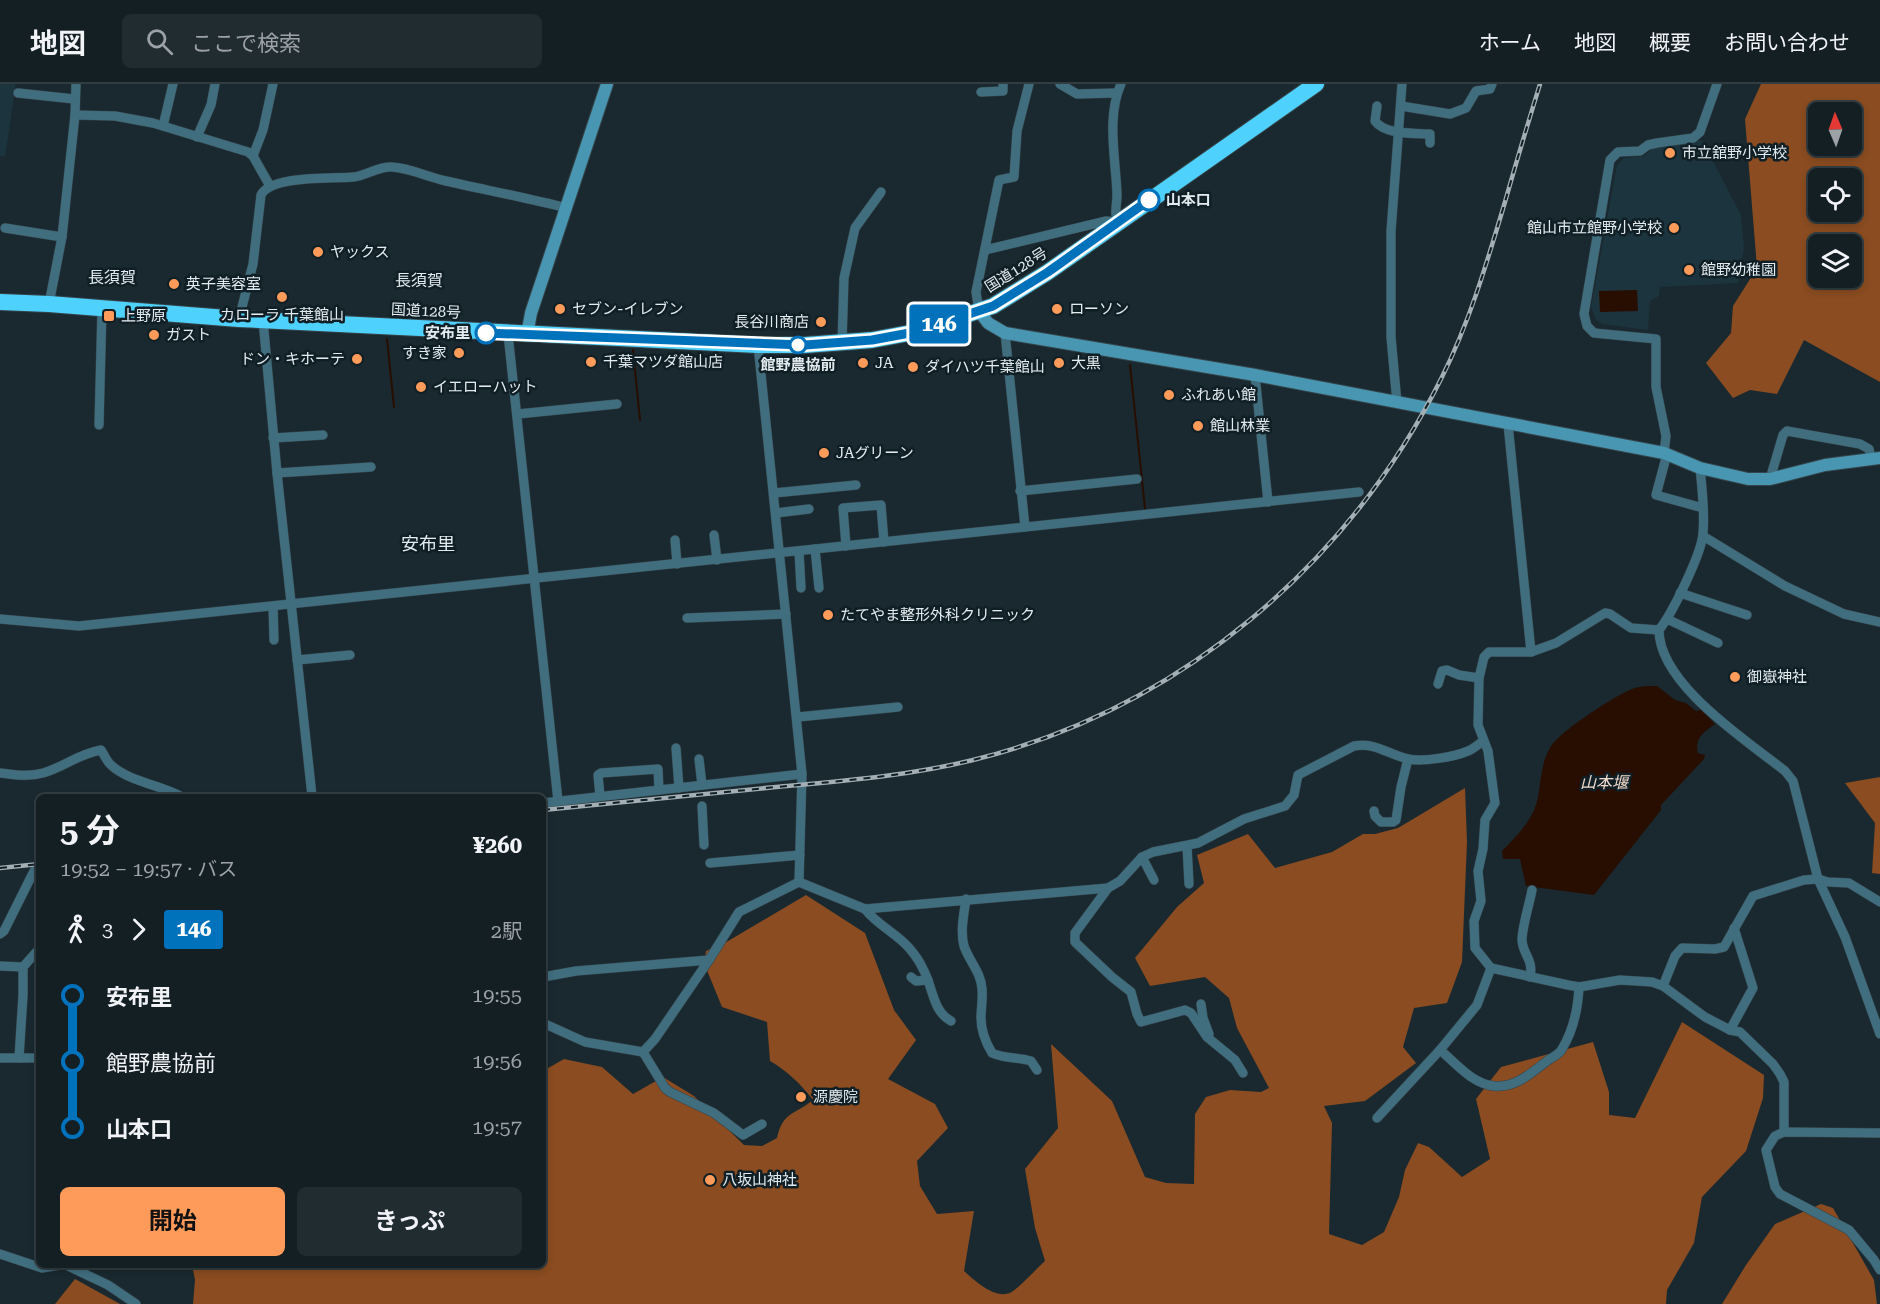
<!DOCTYPE html>
<html lang="ja">
<head>
<meta charset="utf-8">
<style>
	body { margin:0; font-family:"Roboto Serif","Noto Sans JP",serif; background:#202c30; color:#f1f3f6; height:100vh; display:flex; flex-direction:column; font-size:22px; white-space:nowrap }
	* { box-sizing:border-box; margin:0 }
	p { font-size:20px; color:#9da2a6 }
	.icon { flex:none; width:33px; height:33px; fill:none; stroke:currentColor; stroke-width:2; stroke-linecap:round; stroke-linejoin:round }
	.map { position:relative; flex:1; overflow:hidden }
	.details { position:absolute; left:36px; top:710px; width:510px; height:474px; display:flex; flex-direction:column; background:#131f23; border-radius:9px; box-shadow:0 3px 9px #0003,0 0 0 2px #323d41 }
	.details>* { flex:none }
	.badge { padding:0 12px; border-radius:4px; font-size:21px; line-height:39px }
	.needle { width:39px; rotate:358deg }
	.tools { position:absolute; left:1808px; top:18px; display:grid; gap:12px }
	.tools a { display:grid; place-items:center; width:54px; height:54px; border-radius:9px; background:#131f23; box-shadow:0 3px 9px #0003,0 0 0 2px #323d41; font-size:30px }
	.map>.badge { position:absolute; translate:-50% -50%; box-shadow:0 0 0 3px #fff }
	.legs { display:flex; align-items:center; gap:9px; height:66px; padding:0 24px; font-size:20px }
	.legs p { margin-inline-start:auto }
	.head { display:flex; align-items:center; justify-content:space-between; height:102px; padding:0 24px }
	h1 { font-size:33px; font-weight:700; line-height:45px }
	.action { display:flex; gap:12px; margin-top:auto; padding:12px 24px }
	.action a { flex:1; height:69px; border-radius:9px; background:#ff9b5a; color:#111; font-size:24px; font-weight:700; line-height:69px; text-align:center }
	.action a+a { background:#202c30; color:#f1f3f6 }
	ul { padding:0 24px; list-style:none }
	li { display:flex; align-items:center; gap:21px; height:66px; font-size:22px }
	li i { display:grid; place-items:center; width:9px; height:100%; margin:0 8px; background:currentColor }
	li i::after { content:''; width:15px; height:15px; margin:-8px; border:4px solid; border-radius:50%; background:#131f23 }
	li p { margin-inline-start:auto }
	li:first-child i { background:linear-gradient(#0000 50%,currentColor 0) }
	li:last-child i { background:linear-gradient(currentColor 50%,#0000 0) }
	header { display:flex; align-items:center; gap:36px; box-sizing:border-box; height:84px; padding:0 30px; background:#131f23; border-bottom:2px solid #323d41 }
	header strong { font-size:28px }
	nav { display:flex; gap:33px; margin-inline-start:auto; font-size:21px }
	.search { width:420px; height:54px; background:#202c30; display:flex; align-items:center; gap:15px; box-sizing:border-box; padding:0 21px; border-radius:9px; color:#9da2a6; font-size:22px }
	.map>svg:first-child { display:block }
	.built { fill:#1c343d }
	.forest { fill:#8a4c20; fill-rule:evenodd }
	.water { fill:#280e00 }
	.lines { fill:none; stroke-linecap:round; stroke-linejoin:round }
	.stream { stroke:#280e00; stroke-width:2 }
	.street-casing { stroke:#35444a; stroke-width:10 }
	.secondary-casing { stroke:#35444a; stroke-width:14 }
	.highway-casing { stroke:#35444a; stroke-width:18 }
	.street { stroke:#406e7f; stroke-width:9 }
	.secondary { stroke:#4896b2; stroke-width:12 }
	.highway { stroke:#4fd1fd; stroke-width:16 }
	.rail-casing { stroke:#a3afb4; stroke-width:4.5 }
	.rail { stroke:#101f25; stroke-width:2; stroke-dasharray:7; stroke-linecap:butt }
	.line-1-casing { stroke:#fff; stroke-width:14 }
	.line-1 { stroke:#0072bc; stroke-width:9 }
	.poi-dot { fill:#ff9b5a; stroke:#101f25; stroke-width:2 }
	.stop-1-dot { fill:#fff; stroke:#0072bc; stroke-width:3 }
	.labels { text-anchor:middle; stroke-width:5; stroke-linejoin:round; paint-order:stroke }
	.poi-label { font-size:15px; fill:#e2ebf0; stroke:#101f25; text-anchor:start }
	.stop-label { font-size:15px; font-weight:bold; fill:#e2ebf0; stroke:#101f25; text-anchor:start }
	.street-label { font-size:15px; fill:#e2ebf0; stroke:#101f25 }
	.neighbourhood-label { font-size:16px; fill:#e2ebf0; stroke:#101f25 }
	.water-label { font-size:16px; font-style:italic; fill:#f0d9cb; stroke:#101f25 }
	.quarter-label { font-size:18px; fill:#e2ebf0; stroke:#101f25 }
</style>
</head>
<body>
<header>
<strong>地図</strong>
<div class="search"><svg class="icon" aria-label="search" viewBox="0 0 24 24"><circle cx="10" cy="10" r="6"/><path d="M15 15l6 6"/></svg>ここで検索</div>
<nav><a>ホーム</a><a>地図</a><a>概要</a><a>お問い合わせ</a></nav>
</header>
<div class="map">
<svg width="1880" height="1220" viewBox="0 0 1880 1220">
	<rect width="100%" height="100%" fill="#19292f"/>
	<g class="built">
		<polygon points="0,0 15,0 15,6 5,73 0,72"/>
		<polygon points="1702,56 1741,131 1744,164 1738,199 1660,203 1659,212 1650,217 1648,246 1603,240 1596,236 1591,223 1617,81 1624,74 1644,72 1655,62"/>
	</g>
	<g class="forest">
		<path d="M1761 0H1880V298L1804 256 1777 310 1750 306 1733 314 1706 279 1731 249 1733 222 1757 184 1745 35ZM1851 28V62H1818V28ZM1851 94V128H1818V94ZM1818 160H1851V194H1818Z"/>
		<polygon points="1880,693 1880,790 1872,789 1875,739 1845,699"/>
		<path d="M1465 704 1467 758 1462 878 1447 919 1414 924 1403 963 1416 979 1365 1017 1324 1022 1332 1039 1329 1150 1362 1161 1384 1148 1399 1113 1405 1086 1418 1059 1429 1063 1462 1093 1490 1075 1476 1015 1501 983 1593 958 1609 1008V1031L1635 1034 1682 938 1764 991 1763 1014 1746 1067 1702 1113 1694 1159 1667 1206 1666 1220H193L195 1196 192 1181 543 1180V987L564 975 602 983 633 1010 663 993 694 1012 744 1061 762 1062 777 1054C783 1027 795 1031 813 1016 800 999 787 987 770 977L767 938 722 923 704 879 706 867 723 860 806 811 865 849 894 926 916 956 888 995 935 1020 948 1044 917 1077 920 1102 937 1130 974 1127 964 1187C974 1196 994 1215 1010 1209 1017 1206 1038 1183 1045 1177L1035 1144 1025 1085 1058 1044 1051 960 1112 1017 1145 1093 1166 1099 1194 1100 1195 1030 1206 1013 1230 1006 1261 1008 1269 1004 1237 944 1229 914 1205 893 1150 902 1135 874 1177 823 1204 799 1197 771 1248 750 1275 784 1332 768 1363 750H1375L1398 744Z"/>
		<polygon points="1821,1120 1833,1124 1874,1196 1877,1220 1722,1220 1746,1181 1775,1140"/>
		<polygon points="75,1195 120,1220 55,1220"/>
	</g>
	<g class="water">
		<polygon points="1637,206 1638,227 1600,228 1599,207"/>
		<path d="M1646 602H1657L1675 616 1686 619 1696 627 1701 626 1715 640C1704 648 1694 654 1698 669L1705 671 1704 675 1661 721V726L1594 811 1526 802 1520 775H1503L1502 767C1517 752 1534 735 1538 713 1541 697 1541 679 1550 664 1557 649 1616 611 1632 605 1636 603 1641 603 1646 602Z"/>
	</g>
	<g class="lines">
		<g class="stream">
			<polyline points="387,255 394,323"/>
			<polyline points="633,266 640,336"/>
			<polyline points="1130,281 1145,425"/>
		</g>
		<g class="street-casing">
			<g id="street">
				<polyline points="1060,0 1077,10 1116,9"/>
				<polyline points="981,8 1003,7 1003,0"/>
				<polyline points="18,9 74,15"/>
				<path d="M1377 22 1375 37C1385 51 1414 49 1430 50V59"/>
				<polyline points="1401,22 1450,30 1466,24 1476,7 1490,5 1492,0"/>
				<polyline points="75,31 115,32 153,39 248,68 253,72"/>
				<polyline points="163,42 173,0"/>
				<polyline points="197,53 211,21 215,0"/>
				<polyline points="270,102 253,72 263,46 273,0"/>
				<polyline points="5,144 62,153"/>
				<path d="M985 166 1106 137 1117 138C1114 129 1117 120 1117 111 1116 76 1106 33 1121 0"/>
				<polyline points="49,220 62,153 75,31 76,0"/>
				<polyline points="979,227 976,208 999,96 1014,93 1017,47 1029,0"/>
				<path d="M239 235 253 180 261 111C271 91 333 95 353 93 366 92 378 82 392 83 410 84 428 93 446 97 486 106 527 114 567 124"/>
				<polyline points="263,236 277,389 312,712"/>
				<polyline points="1005,249 1025,443"/>
				<polyline points="508,250 558,717"/>
				<polyline points="842,259 844,194 855,144 881,108"/>
				<polyline points="758,261 802,690 799,798"/>
				<polyline points="1255,291 1268,418"/>
				<polyline points="1397,319 1391,253 1391,147 1402,0"/>
				<polyline points="518,330 617,320"/>
				<polyline points="1508,340 1531,568"/>
				<polyline points="99,341 102,224"/>
				<polyline points="273,354 323,351"/>
				<polyline points="1664,369 1666,352 1656,303 1656,255 1594,249 1587,242 1584,230 1610,76 1618,68 1640,67 1648,61 1657,59 1693,54 1700,48 1717,0"/>
				<polyline points="1667,370 1656,411 1703,424"/>
				<path d="M1700 384C1702 405 1705 428 1703 449 1702 469 1672 530 1659 546 1659 600 1746 656 1785 687L1793 697 1818 795 1845 853 1880 950"/>
				<polyline points="277,389 371,383"/>
				<polyline points="1770,395 1783,351 1787,347 1860,360 1869,365 1871,374"/>
				<polyline points="1020,407 1137,395"/>
				<polyline points="774,409 856,401"/>
				<polyline points="776,429 809,425"/>
				<polyline points="714,451 717,476"/>
				<polyline points="1703,452 1785,502 1844,530 1880,538"/>
				<polyline points="675,456 677,480"/>
				<polyline points="846,462 843,424 881,421 884,458"/>
				<polyline points="815,465 819,504"/>
				<polyline points="799,467 801,504"/>
				<polyline points="1680,509 1747,531"/>
				<polyline points="273,522 274,556"/>
				<polyline points="687,534 786,530"/>
				<polyline points="0,535 79,542 1359,408"/>
				<polyline points="1667,535 1718,559"/>
				<polyline points="1659,546 1631,544 1610,530 1605,529 1556,559 1531,568 1489,568 1484,573 1479,594 1478,641 1488,667 1495,719 1485,736 1483,765 1478,787 1481,817 1474,837 1475,864 1491,884 1568,901 1579,903 1620,896 1652,898 1663,902 1705,933 1730,946 1740,948 1773,980 1780,990 1784,998 1784,1048"/>
				<polyline points="297,576 350,571"/>
				<polyline points="1438,600 1442,587 1447,586 1459,591 1479,594"/>
				<polyline points="798,633 898,623"/>
				<polyline points="676,664 679,704"/>
				<polyline points="699,675 702,701"/>
				<path d="M0 689C14 691 29 693 43 689 64 683 78 670 101 666 104 670 107 678 111 681 128 697 160 701 180 712"/>
				<polyline points="600,712 598,691 601,689 658,685 659,706"/>
				<polyline points="543,719 802,690"/>
				<polyline points="702,722 704,761"/>
				<polyline points="1374,727 1375,732 1381,738 1393,738 1396,736 1401,703 1408,675"/>
				<polyline points="1187,762 1189,800"/>
				<polyline points="1142,773 1154,796"/>
				<polyline points="710,779 800,771"/>
				<polyline points="1108,804 1075,849 1075,858 1112,893 1131,908 1137,930 1141,938 1185,926 1191,929 1207,953 1235,976 1243,989"/>
				<path d="M966 815C964 830 960 847 964 862 969 877 981 888 982 905 983 915 981 924 981 934 981 946 986 959 992 969 1005 975 1018 973 1031 977L1037 986"/>
				<path d="M865 825C878 842 897 849 910 865 915 871 920 878 923 885 933 902 932 927 951 937"/>
				<polyline points="0,850 4,847 34,787"/>
				<polyline points="0,882 23,883"/>
				<polyline points="543,893 576,887 709,876"/>
				<polyline points="911,893 916,897 928,896"/>
				<path d="M1530 893C1534 874 1522 871 1522 855 1523 839 1529 822 1532 806"/>
				<polyline points="1663,902 1675,872 1682,864 1715,865 1724,863 1753,812 1804,796 1818,795 1828,798 1849,799 1880,818"/>
				<polyline points="1201,920 1203,934 1209,950"/>
				<path d="M543 939 585 958 643 968 655 955 709 876 739 828 799 798 865 825 1108 804 1120 797 1142 773 1153 768 1198 759 1244 735 1285 722 1294 711 1298 691 1354 662C1376 658 1389 671 1408 675 1423 678 1454 673 1468 667 1473 665 1479 660 1483 657"/>
				<polyline points="1730,946 1753,904 1734,844"/>
				<path d="M1440 966C1456 979 1472 1000 1494 1002 1516 1004 1531 989 1547 977 1552 973 1559 971 1562 965 1573 947 1578 924 1579 903"/>
				<polyline points="643,968 665,1004 670,1008 714,1029 743,1051 762,1040"/>
				<polyline points="0,974 39,974"/>
				<polyline points="19,974 23,911 23,883 39,865"/>
				<polyline points="1377,1034 1440,966 1477,921 1491,884"/>
				<polyline points="1880,1049 1784,1048 1775,1052 1766,1066 1775,1103 1780,1110 1849,1146 1874,1176 1880,1186"/>
				<polyline points="0,1170 42,1184 66,1180"/>
				<polyline points="66,1181 108,1201 136,1220"/>
			</g>
		</g>
		<g class="secondary-casing">
			<g id="secondary">
				<polyline points="979,227 988,239 1005,249 1255,291 1664,369 1700,384 1748,395 1770,395 1825,381 1880,374"/>
				<polyline points="527,251 531,229 547,181 607,0"/>
			</g>
		</g>
		<g class="highway-casing">
			<polyline id="highway" points="0,218 49,220 239,235 758,261 805,261 872,256 915,248 993,222 1048,188 1316,0"/>
		</g>
		<use href="#street" class="street"/>
		<use href="#secondary" class="secondary"/>
		<use href="#highway" class="highway"/>
		<g class="rail-casing">
			<g id="rail">
				<path d="M543 726C621 718 698 711 776 703 842 697 908 692 973 676 1179 625 1348 482 1442 293 1470 237 1487 178 1505 118 1516 79 1528 39 1540 0"/>
				<polyline points="0,784 39,780"/>
			</g>
		</g>
		<use href="#rail" class="rail"/>
	</g>
	<g class="lines">
		<g class="line-1-casing">
			<polyline id="line-1" points="486,249 805,261 872,256 915,248 993,222 1048,188 1149,116"/>
		</g>
		<use href="#line-1" class="line-1"/>
	</g>
	<g class="poi-dot">
		<circle cx="1670" cy="69" r="6"/>
		<circle cx="1674" cy="144" r="6"/>
		<circle cx="318" cy="168" r="6"/>
		<circle cx="1689" cy="186" r="6"/>
		<circle cx="174" cy="200" r="6"/>
		<circle cx="282" cy="213" r="6"/>
		<circle cx="560" cy="225" r="6"/>
		<circle cx="1057" cy="225" r="6"/>
		<rect x="103" y="226" width="12" height="12" rx="3"/>
		<circle cx="821" cy="238" r="6"/>
		<circle cx="154" cy="251" r="6"/>
		<circle cx="459" cy="269" r="6"/>
		<circle cx="357" cy="275" r="6"/>
		<circle cx="591" cy="278" r="6"/>
		<circle cx="863" cy="279" r="6"/>
		<circle cx="1059" cy="279" r="6"/>
		<circle cx="913" cy="283" r="6"/>
		<circle cx="421" cy="303" r="6"/>
		<circle cx="1169" cy="311" r="6"/>
		<circle cx="1198" cy="342" r="6"/>
		<circle cx="824" cy="369" r="6"/>
		<circle cx="828" cy="531" r="6"/>
		<circle cx="1735" cy="593" r="6"/>
		<circle cx="801" cy="1013" r="6"/>
		<circle cx="710" cy="1096" r="6"/>
	</g>
	<g class="stop-1-dot">
		<circle cx="1149" cy="116" r="10"/>
		<circle cx="486" cy="249" r="10"/>
		<circle cx="798" cy="261" r="8"/>
	</g>
	<g class="labels">
		<g class="poi-label">
			<text x="1682" y="74">市立舘野小学校</text>
			<text x="1662" y="149" text-anchor="end">館山市立館野小学校</text>
			<text x="330" y="173">ヤックス</text>
			<text x="1701" y="191">館野幼稚園</text>
			<text x="186" y="205">英子美容室</text>
			<text x="572" y="230">セブン-イレブン</text>
			<text x="1069" y="230">ローソン</text>
			<text x="282" y="236" text-anchor="middle">カローラ 千葉館山</text>
			<text x="121" y="237">上野原</text>
			<text x="809" y="243" text-anchor="end">長谷川商店</text>
			<text x="166" y="256">ガスト</text>
			<text x="447" y="274" text-anchor="end">すき家</text>
			<text x="345" y="280" text-anchor="end">ドン・キホーテ</text>
			<text x="603" y="283">千葉マツダ館山店</text>
			<text x="875" y="284">JA</text>
			<text x="1071" y="284">大黒</text>
			<text x="925" y="288">ダイハツ千葉館山</text>
			<text x="433" y="308">イエローハット</text>
			<text x="1181" y="316">ふれあい館</text>
			<text x="1210" y="347">館山林業</text>
			<text x="836" y="374">JAグリーン</text>
			<text x="840" y="536">たてやま整形外科クリニック</text>
			<text x="1747" y="598">御嶽神社</text>
			<text x="813" y="1018">源慶院</text>
			<text x="722" y="1101">八坂山神社</text>
		</g>
		<g class="stop-label">
			<text x="1166" y="121">山本口</text>
			<text x="470" y="254" text-anchor="end">安布里</text>
			<text x="798" y="286" text-anchor="middle">館野農協前</text>
		</g>
		<g class="street-label">
			<text transform="translate(1016 186) rotate(-32)" y="5">国道128号</text>
			<text transform="translate(426 227) rotate(3)" y="5">国道128号</text>
		</g>
		<g class="neighbourhood-label">
			<text x="112" y="199">長須賀</text>
			<text x="419" y="202">長須賀</text>
		</g>
		<g class="water-label">
			<text x="1604" y="704">山本堰</text>
		</g>
		<g class="quarter-label">
			<text x="428" y="466">安布里</text>
		</g>
	</g>
</svg>
<div class="tools">
<a><svg class="needle" viewBox="-14 -14 28 28"><path d="M0-13l5 13h-10z" fill="#e53935"/><path d="M0 13l5-13h-10z" fill="#9da2a6"/></svg></a>
<a><svg class="icon" aria-label="locate" viewBox="0 0 24 24"><circle cx="12" cy="12" r="6"/><path d="M12 2v4M12 18v4M2 12h4M18 12h4"/></svg></a>
<a><svg class="icon" aria-label="layers" viewBox="0 0 24 24"><path d="M12 4l9 5-9 5-9-5zM3 14l9 5 9-5"/></svg></a>
</div>
<b class="badge" style="left:939px;top:240px;background:#0072bc;color:#fff">146</b>
<section class="details">
<div class="head"><div><h1>5 分</h1><p>19:52 – 19:57 · バス</p></div><b>¥260</b></div>
<div class="legs"><svg class="icon" aria-label="walk" viewBox="0 0 24 24"><circle cx="13" cy="4" r="2"/><path d="M13 8l-2 6 4 7M11 14l-3 7M7 12l3-4h3l4 4"/></svg>3<svg class="icon" aria-label="forward" viewBox="0 0 24 24"><path d="M9 5l7 7-7 7"/></svg><b class="badge" style="background:#0072bc;color:#fff">146</b><p>2駅</p></div>
<ul>
<li><i style="color:#0072bc"></i><b>安布里</b><p>19:55</p></li>
<li><i style="color:#0072bc"></i><span>館野農協前</span><p>19:56</p></li>
<li><i style="color:#0072bc"></i><b>山本口</b><p>19:57</p></li>
</ul>
<div class="action"><a>開始</a><a>きっぷ</a></div>
</section>
</div>
</body>
</html>
